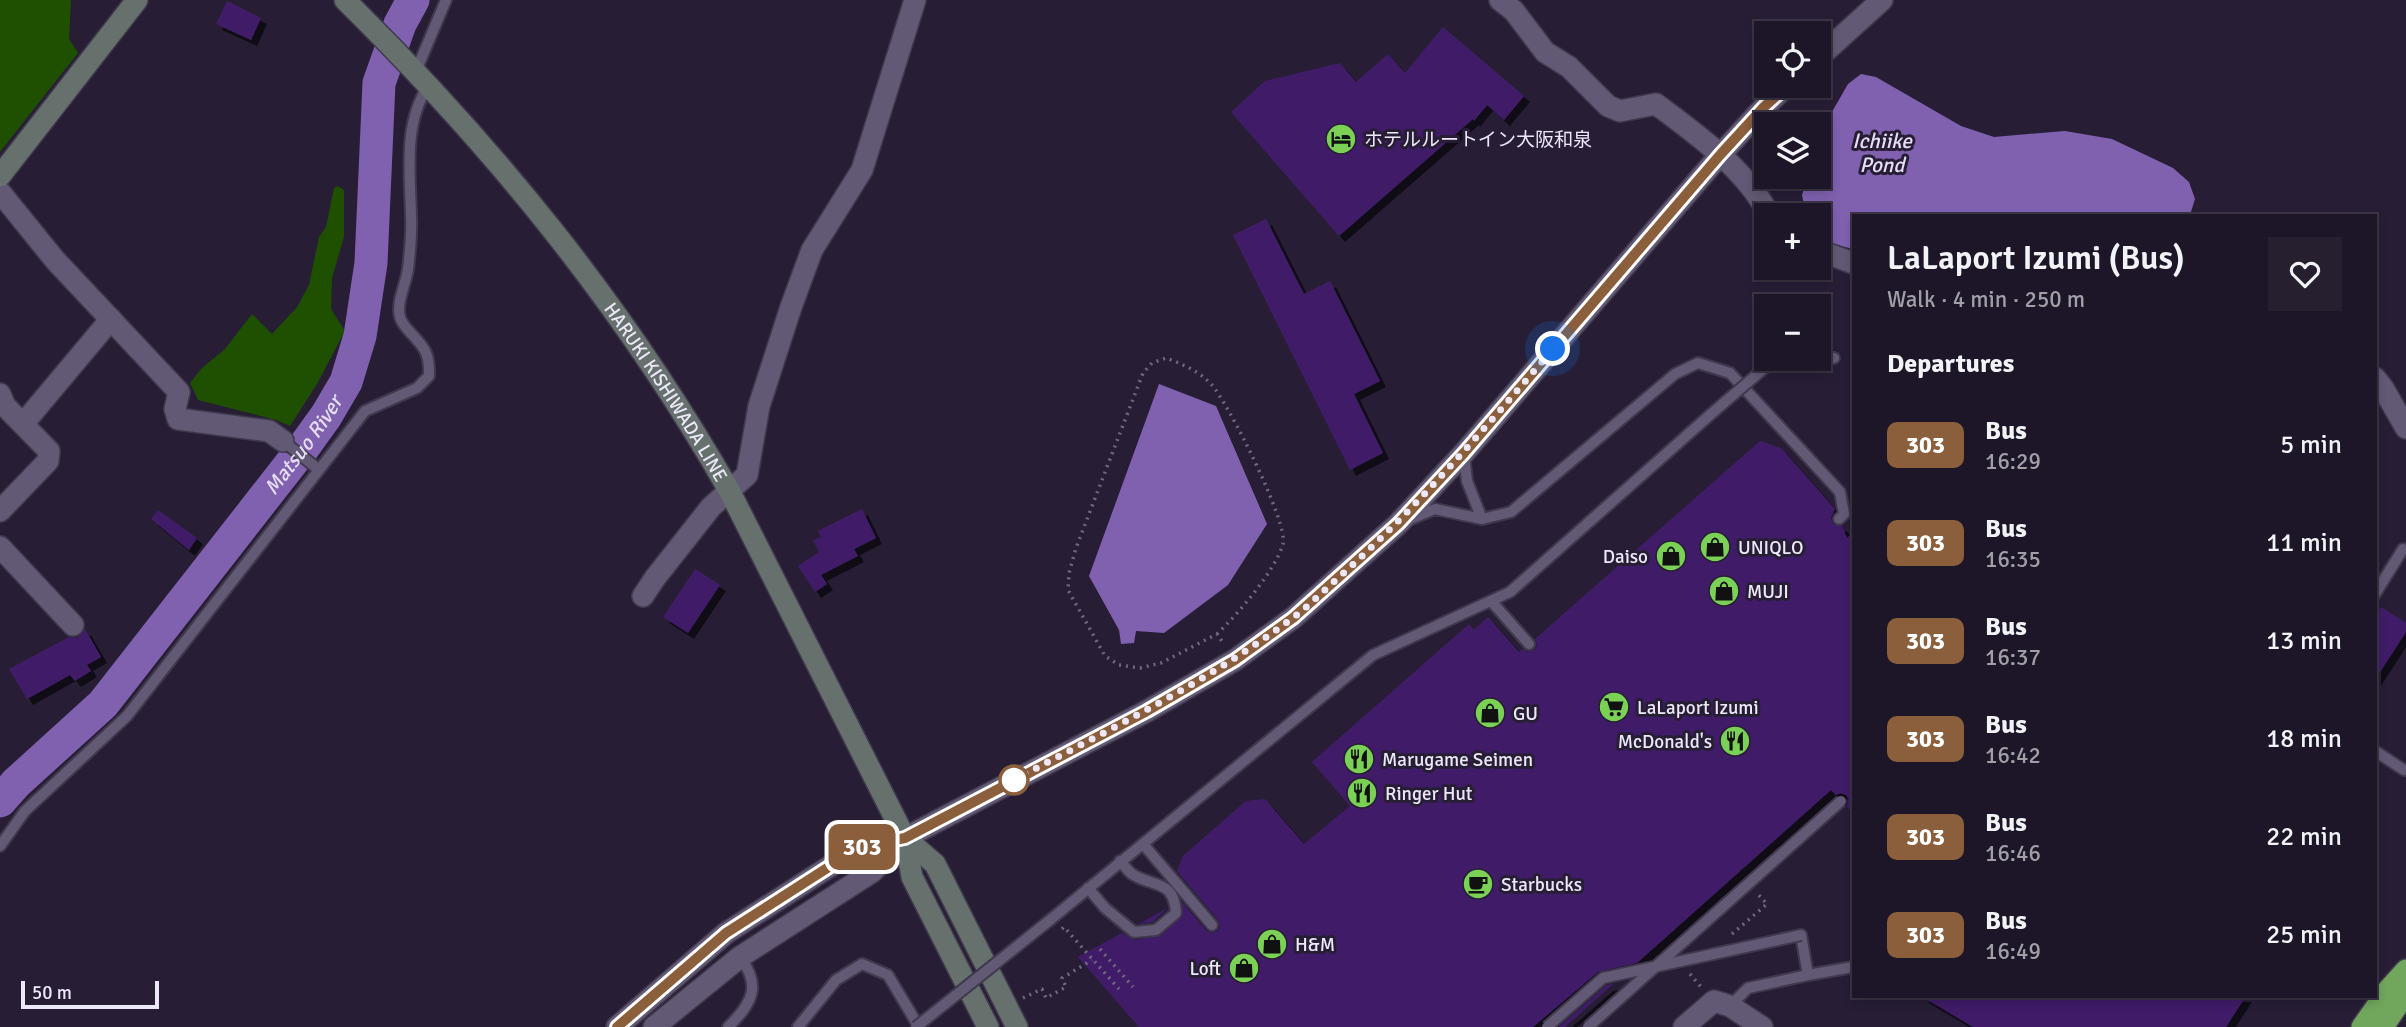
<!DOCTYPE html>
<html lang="en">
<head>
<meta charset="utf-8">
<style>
	body { margin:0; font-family:Signika,"Noto Sans JP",sans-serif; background:#251f30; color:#f1f3f6; height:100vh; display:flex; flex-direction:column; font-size:26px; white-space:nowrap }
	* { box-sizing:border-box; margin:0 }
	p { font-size:23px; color:#a09fa8 }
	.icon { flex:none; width:38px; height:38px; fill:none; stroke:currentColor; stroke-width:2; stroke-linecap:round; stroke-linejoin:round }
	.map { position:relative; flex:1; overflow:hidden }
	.drawer { position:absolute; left:1852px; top:214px; width:525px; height:784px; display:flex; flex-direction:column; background:#1d1628; border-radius:0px; box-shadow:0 4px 10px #0003,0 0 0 2px #3b3545 }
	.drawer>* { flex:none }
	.badge { padding:0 14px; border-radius:10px; font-size:24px; line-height:46px }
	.buttons { position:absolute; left:1754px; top:21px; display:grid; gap:14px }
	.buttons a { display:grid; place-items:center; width:77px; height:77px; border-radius:0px; background:#1d1628; box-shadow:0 4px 10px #0003,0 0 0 2px #3b3545; font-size:35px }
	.scale { position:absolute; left:21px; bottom:18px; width:138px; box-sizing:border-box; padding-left:7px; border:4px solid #ece8f8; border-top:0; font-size:19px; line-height:24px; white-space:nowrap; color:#ece8f8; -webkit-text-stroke:5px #271e36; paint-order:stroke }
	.you { position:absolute; width:35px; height:35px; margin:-18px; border:5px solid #fff; border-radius:50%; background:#1a73e8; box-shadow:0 0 0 10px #1a73e833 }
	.map>.badge { position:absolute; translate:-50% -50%; box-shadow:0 0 0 4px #fff }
	h2 { padding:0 35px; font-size:26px; line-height:63px }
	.round { display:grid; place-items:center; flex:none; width:74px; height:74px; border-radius:0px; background:#251f30 }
	.headline { display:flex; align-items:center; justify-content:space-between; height:119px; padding:0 35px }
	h1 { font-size:33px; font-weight:600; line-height:52px }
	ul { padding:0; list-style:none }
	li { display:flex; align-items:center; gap:21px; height:98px; padding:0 35px }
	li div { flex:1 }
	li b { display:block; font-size:26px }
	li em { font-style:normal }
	li .badge { min-width:77px; font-weight:700; text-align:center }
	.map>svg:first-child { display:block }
	.green { fill:#1e5000 }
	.water { fill:#7f61b0 }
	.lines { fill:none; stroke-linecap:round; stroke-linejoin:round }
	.river { stroke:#7f61b0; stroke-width:33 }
	.building { fill:#3f1f68; filter:url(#shadow) }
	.service-casing { stroke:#40394d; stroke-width:14 }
	.minor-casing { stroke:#40394d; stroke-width:24 }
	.tertiary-casing { stroke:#40394d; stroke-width:24 }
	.secondary-casing { stroke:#40394d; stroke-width:24 }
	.motorway-casing { stroke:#40394d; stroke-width:24 }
	.path { stroke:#70697e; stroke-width:3.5; stroke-dasharray:2 5; stroke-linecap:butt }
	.service { stroke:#625974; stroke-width:10 }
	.minor { stroke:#625974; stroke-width:21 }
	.tertiary { stroke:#625974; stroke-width:21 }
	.secondary { stroke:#66706d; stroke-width:21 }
	.motorway { stroke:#71a65d; stroke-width:21 }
	.service-bridge-casing { stroke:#40394d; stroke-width:14; stroke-linecap:butt }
	.service-bridge { stroke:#625974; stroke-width:10 }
	.line-casing { stroke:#fff; stroke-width:16 }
	.line { stroke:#8b5e3c; stroke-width:10 }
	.walk { stroke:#ece8f8; stroke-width:7; stroke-dasharray:0 12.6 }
	.stop-dot { fill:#fff; stroke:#8b5e3c; stroke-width:3.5 }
	.labels { text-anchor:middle; stroke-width:6; stroke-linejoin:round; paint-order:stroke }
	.poi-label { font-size:19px; fill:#ece8f8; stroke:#271e36; text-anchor:start }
	.street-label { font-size:19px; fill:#ece8f8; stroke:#271e36 }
	.water-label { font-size:21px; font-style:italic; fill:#e5def4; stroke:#271e36 }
</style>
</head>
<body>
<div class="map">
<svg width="2406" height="1027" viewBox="0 0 2406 1027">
	<defs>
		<filter id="shadow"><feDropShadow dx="6" dy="6" stdDeviation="0" flood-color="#0009"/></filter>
	</defs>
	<rect width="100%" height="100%" fill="#271e36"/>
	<g class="green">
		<polygon points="0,0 71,0 69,39 78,53 0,152"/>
		<polygon points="338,186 344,190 344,237 332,278 331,309 345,331 317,384 290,426 276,420 198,400 190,383 202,368 224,350 252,314 272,334 297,307 309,285 319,237 326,227 334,188"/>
	</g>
	<g class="water">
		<polygon points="1861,74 1876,77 1961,126 1994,137 2065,131 2112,139 2173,168 2189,182 2195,199 2190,215 1853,215 1853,249 1818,240 1818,215 1806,215 1802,195 1808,177 1818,177 1818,149 1829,117 1848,84"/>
		<polygon points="1159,384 1216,406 1267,524 1228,585 1164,633 1136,631 1134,643 1121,644 1119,630 1089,576"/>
	</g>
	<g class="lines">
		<path class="river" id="s1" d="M0 801 16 783 103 704 303 448 326 416 346 382 360 336 371 263 379 83 400 24 413 0"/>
	</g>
	<g class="building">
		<polygon points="227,1 261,18 251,40 216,24"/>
		<polygon points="1443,27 1524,96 1504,120 1487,105 1474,121 1473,119 1339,236 1231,112 1265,81 1340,63 1356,82 1388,54 1405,73"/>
		<polygon points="1266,219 1304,294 1330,281 1380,381 1354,394 1383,453 1350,470 1233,235"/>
		<polygon points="1760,441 1781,448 1835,509 1831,518 1833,524 1842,526 1847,538 1853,533 1853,814 1847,806 1849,800 1846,795 1840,793 1836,795 1831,790 1637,963 1598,972 1533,1027 1139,1027 1078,957 1122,933 1135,940 1160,936 1183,916 1182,902 1207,931 1213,933 1217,931 1220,927 1218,920 1177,871 1183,856 1246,801 1265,799 1304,844 1350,806 1312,762 1469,624 1474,630 1488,617 1519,652 1523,649 1527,652 1534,650 1537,646 1535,639"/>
		<polygon points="862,509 876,538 854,549 858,556 821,575 827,584 815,592 798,566 819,552 813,540 821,537 818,531"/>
		<polygon points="158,510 197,538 189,550 151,519"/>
		<polygon points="695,569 720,585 688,633 663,617"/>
		<polygon points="2381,607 2406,623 2406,632 2375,680 2375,616"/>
		<polygon points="85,629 101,657 87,665 91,671 75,681 70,675 27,699 9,669 69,637 77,638"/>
		<polygon points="1167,908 1153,922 1139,924"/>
		<polygon points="1613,984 1565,1027 1559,1027 1607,985"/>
		<polygon points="1921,996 2246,996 2226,1027 1973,1027"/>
	</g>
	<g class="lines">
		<g class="service-casing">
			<g id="service">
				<polyline points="416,71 446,0"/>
				<polyline points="1818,354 1834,358"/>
				<polyline points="283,441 318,469"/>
				<polyline points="1464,455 1467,481 1482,519"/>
				<polyline points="1406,521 1435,509 1482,519 1511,512 1675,374 1698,363 1730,373 1840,492 1844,514 1839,519"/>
				<polyline points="2375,594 2403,549"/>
				<polyline points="1492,602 1529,644"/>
				<polyline points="2375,751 2404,770"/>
				<polyline points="1143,844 1212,925"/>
				<path d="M0 846 25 811 127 716 365 411 417 388 429 376C430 352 424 347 408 330 404 325 401 322 400 317 396 302 406 284 408 269 410 252 412 233 411 215 410 172 403 122 429 85"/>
				<path d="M1088 888 1105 908 1134 932 1156 930 1176 913C1174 879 1154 888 1132 874 1128 871 1124 865 1120 861"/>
				<polyline points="1050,920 1373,655 1510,592 1711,414"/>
				<polyline points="1801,935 1808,975 1853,967"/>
				<polyline points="1730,1006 1748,988 1808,975"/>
				<path d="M728 1027C752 1004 762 986 740 957"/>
				<polyline points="798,1027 836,980 862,964 888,975 919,1027"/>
			</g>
		</g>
		<g class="minor-casing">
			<g id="minor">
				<path d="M1500 0 1514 11 1545 52 1569 67 1608 106 1620 111 1656 104C1696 134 1746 169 1769 215"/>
				<polyline points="0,192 55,260 179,392 175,409 178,419 269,431 283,441"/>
				<polyline points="1818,250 1853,263"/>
				<polyline points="2375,378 2383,388 2406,428"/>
				<polyline points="0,394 5,406 49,451 48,461 0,511"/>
				<polyline points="23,424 111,319"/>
				<polyline points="0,547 73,625"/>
				<polyline points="643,596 655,578 711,507 747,475 759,406 791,307 812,250 862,170 915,0"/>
			</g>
		</g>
		<g class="tertiary-casing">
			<g id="tertiary">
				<polyline points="1818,58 1882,0"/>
				<polyline points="617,1027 726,933 860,847 905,838"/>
				<polyline points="654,1027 740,957 872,872 905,838 1147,711 1235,660 1293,618 1398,524 1464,453 1720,155 1764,107 1787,86"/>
				<polyline points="1684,1027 1714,1001 1730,1006 1762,1027"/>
			</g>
		</g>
		<g class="secondary-casing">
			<g id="secondary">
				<path id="s2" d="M345 0C496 149 625 308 730 492L905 838 912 877 988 1027"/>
				<polyline points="0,176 137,0"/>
				<polyline points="905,838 935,864 1017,1027"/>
			</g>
		</g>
		<g class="motorway-casing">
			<g id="motorway">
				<polyline points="2362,1027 2388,990 2406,970"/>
				<polyline points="2383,1027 2406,993"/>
			</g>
		</g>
		<g class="path">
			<polyline points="1852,560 1853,559"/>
			<path d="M1217 634C1238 614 1275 571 1283 544 1289 524 1228 402 1211 384 1199 371 1182 364 1166 358L1152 363 1143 373 1076 548 1069 573 1068 590 1105 656 1119 665 1140 668 1161 663 1217 634 1224 644"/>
			<polyline points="1062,929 1064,927 1119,989"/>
			<polyline points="1732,934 1767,904 1756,892"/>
			<polyline points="1100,949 1133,987"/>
			<polyline points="1690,974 1701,987"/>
			<polyline points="1023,998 1042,989 1046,998 1066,987 1062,978 1092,960"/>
		</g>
		<use href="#service" class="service"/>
		<use href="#minor" class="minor"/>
		<use href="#tertiary" class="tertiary"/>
		<use href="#secondary" class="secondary"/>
		<use href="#motorway" class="motorway"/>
		<g class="service-bridge-casing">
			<g id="service-bridge">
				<polyline points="1711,414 1775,359"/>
				<polyline points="916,1027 1050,920"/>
				<polyline points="1547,1027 1603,978 1801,935"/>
				<polyline points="1588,1027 1841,801"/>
			</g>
		</g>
		<use href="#service-bridge" class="service-bridge"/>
	</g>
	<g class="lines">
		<g class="line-casing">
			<polyline id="line" points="617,1027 726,933 860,847 905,838 1147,711 1235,660 1293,618 1398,524 1464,453 1720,155 1764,107 1787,86"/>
		</g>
		<use href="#line" class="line"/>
		<path class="walk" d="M1014 780C1108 730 1204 684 1290 620 1307 608 1322 592 1338 578 1417 508 1484 429 1553 349"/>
	</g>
	<defs>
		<g id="hotel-disc" transform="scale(1.575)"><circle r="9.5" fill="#7ad156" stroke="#271e36"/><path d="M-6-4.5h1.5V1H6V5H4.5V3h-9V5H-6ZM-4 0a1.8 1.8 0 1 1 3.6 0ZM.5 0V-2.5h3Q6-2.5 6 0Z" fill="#111"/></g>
		<g id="shop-disc" transform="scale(1.575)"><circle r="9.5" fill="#7ad156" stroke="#271e36"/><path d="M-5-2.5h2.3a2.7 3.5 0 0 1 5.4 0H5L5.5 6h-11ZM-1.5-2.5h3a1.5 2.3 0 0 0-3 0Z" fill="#111"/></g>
		<g id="supermarket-disc" transform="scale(1.575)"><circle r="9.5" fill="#7ad156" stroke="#271e36"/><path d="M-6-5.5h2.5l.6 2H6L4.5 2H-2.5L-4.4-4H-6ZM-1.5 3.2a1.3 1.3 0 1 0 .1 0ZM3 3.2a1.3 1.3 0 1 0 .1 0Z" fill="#111"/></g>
		<g id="restaurant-disc" transform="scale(1.575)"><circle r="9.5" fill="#7ad156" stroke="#271e36"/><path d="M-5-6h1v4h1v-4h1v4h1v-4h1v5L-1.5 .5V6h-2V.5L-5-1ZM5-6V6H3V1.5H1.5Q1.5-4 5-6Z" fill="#111"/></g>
		<g id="cafe-disc" transform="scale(1.575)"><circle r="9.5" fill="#7ad156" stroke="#271e36"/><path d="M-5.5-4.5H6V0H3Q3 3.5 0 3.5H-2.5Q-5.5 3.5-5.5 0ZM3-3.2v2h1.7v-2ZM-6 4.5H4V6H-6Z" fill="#111"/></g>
	</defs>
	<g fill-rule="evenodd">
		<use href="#hotel-disc" x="1341" y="139"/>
		<use href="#shop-disc" x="1715" y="547"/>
		<use href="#shop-disc" x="1671" y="556"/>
		<use href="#shop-disc" x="1724" y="591"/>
		<use href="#supermarket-disc" x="1614" y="707"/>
		<use href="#shop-disc" x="1490" y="713"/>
		<use href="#restaurant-disc" x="1735" y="741"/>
		<use href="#restaurant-disc" x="1359" y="759"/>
		<use href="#restaurant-disc" x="1362" y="793"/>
		<use href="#cafe-disc" x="1478" y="884"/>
		<use href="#shop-disc" x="1272" y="944"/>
		<use href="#shop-disc" x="1244" y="968"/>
	</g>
	<circle class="stop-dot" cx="1014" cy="780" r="14"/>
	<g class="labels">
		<g class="poi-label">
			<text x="1364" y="146">ホテルルートイン大阪和泉</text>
			<text x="1738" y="554">UNIQLO</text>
			<text x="1648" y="563" text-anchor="end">Daiso</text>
			<text x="1747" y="598">MUJI</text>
			<text x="1637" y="714">LaLaport Izumi</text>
			<text x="1513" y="720">GU</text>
			<text x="1712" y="748" text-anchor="end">McDonald's</text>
			<text x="1382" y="766">Marugame Seimen</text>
			<text x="1385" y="800">Ringer Hut</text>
			<text x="1501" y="891">Starbucks</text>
			<text x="1295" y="951">H&amp;M</text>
			<text x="1221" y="975" text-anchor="end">Loft</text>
		</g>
		<g class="street-label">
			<text dy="7" stroke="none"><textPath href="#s2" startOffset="508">HARUKI KISHIWADA LINE</textPath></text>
		</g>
		<g class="water-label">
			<text x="1882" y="148">Ichiike<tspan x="1882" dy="24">Pond</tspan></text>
			<text dy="7" stroke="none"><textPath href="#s1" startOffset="469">Matsuo River</textPath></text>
		</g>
	</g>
</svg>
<div class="buttons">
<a><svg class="icon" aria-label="locate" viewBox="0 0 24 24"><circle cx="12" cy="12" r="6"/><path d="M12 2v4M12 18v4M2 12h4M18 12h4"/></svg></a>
<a><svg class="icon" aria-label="layers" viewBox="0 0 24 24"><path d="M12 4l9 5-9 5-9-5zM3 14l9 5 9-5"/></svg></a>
<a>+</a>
<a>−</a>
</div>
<div class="scale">50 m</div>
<div class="you" style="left:1553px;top:349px"></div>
<b class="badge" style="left:862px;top:847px;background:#8b5e3c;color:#fff">303</b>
<section class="drawer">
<div class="headline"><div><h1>LaLaport Izumi (Bus)</h1><p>Walk · 4 min · 250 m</p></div><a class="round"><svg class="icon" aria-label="heart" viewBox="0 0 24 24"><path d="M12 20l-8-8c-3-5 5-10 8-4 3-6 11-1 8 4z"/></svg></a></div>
<h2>Departures</h2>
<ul>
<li><span class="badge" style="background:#8b5e3c;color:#fff">303</span><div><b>Bus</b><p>16:29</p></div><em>5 min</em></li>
<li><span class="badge" style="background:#8b5e3c;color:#fff">303</span><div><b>Bus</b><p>16:35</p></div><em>11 min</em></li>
<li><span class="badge" style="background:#8b5e3c;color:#fff">303</span><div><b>Bus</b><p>16:37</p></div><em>13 min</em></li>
<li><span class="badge" style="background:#8b5e3c;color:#fff">303</span><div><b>Bus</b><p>16:42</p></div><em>18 min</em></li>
<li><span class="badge" style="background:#8b5e3c;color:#fff">303</span><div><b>Bus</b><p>16:46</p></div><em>22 min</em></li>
<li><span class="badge" style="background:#8b5e3c;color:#fff">303</span><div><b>Bus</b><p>16:49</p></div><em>25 min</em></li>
</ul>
</section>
</div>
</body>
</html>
